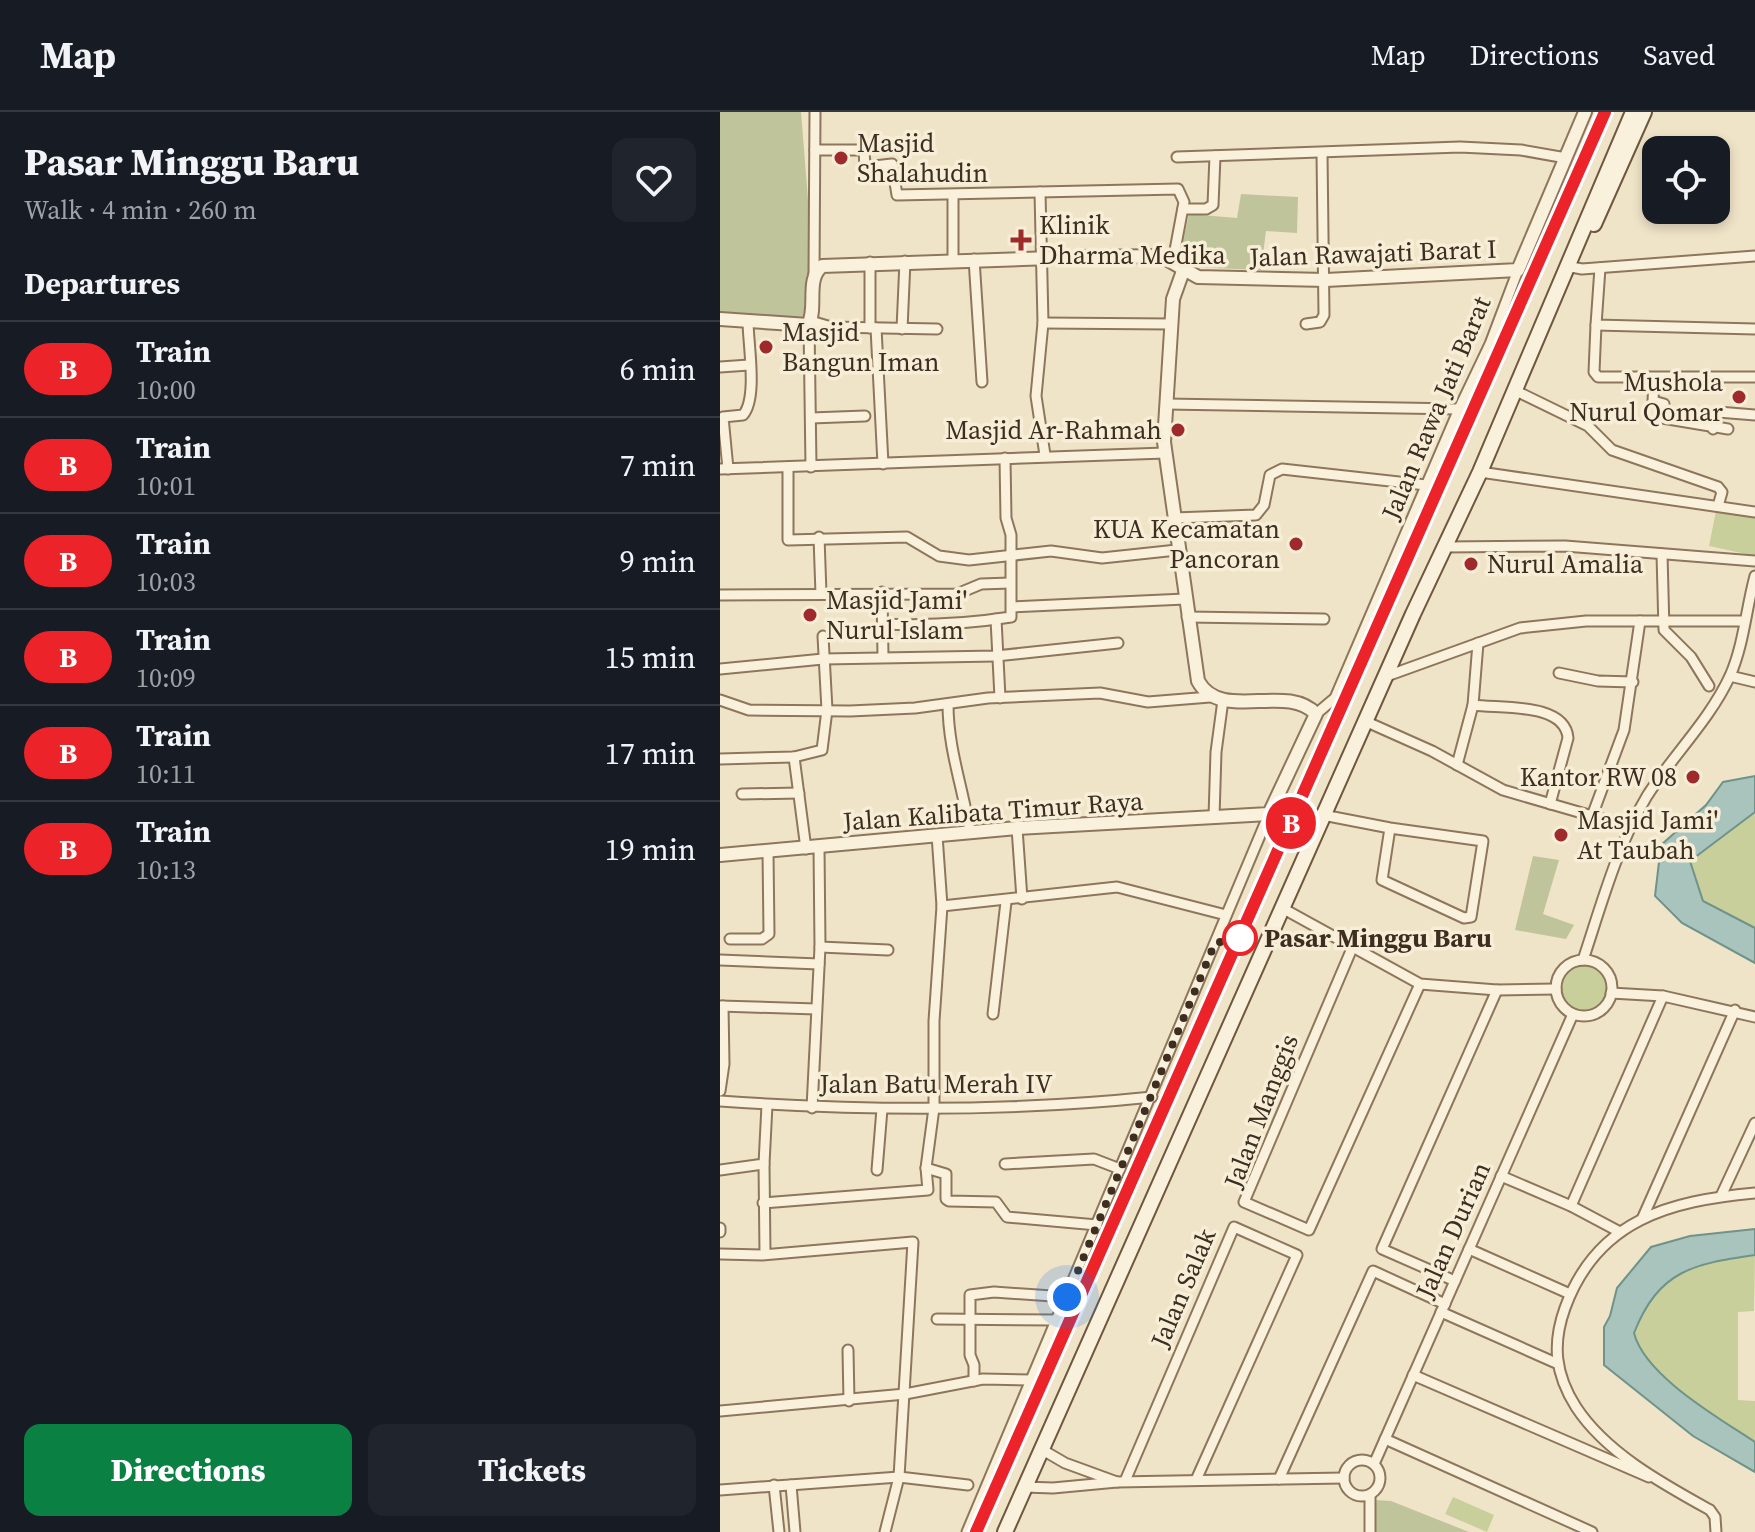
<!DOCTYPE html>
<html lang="en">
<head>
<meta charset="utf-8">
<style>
	body { margin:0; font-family:"Source Serif 4",serif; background:#20242c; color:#f1f3f6; height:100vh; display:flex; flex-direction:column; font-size:30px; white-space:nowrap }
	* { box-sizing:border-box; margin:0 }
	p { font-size:26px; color:#9ea1a6 }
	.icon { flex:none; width:44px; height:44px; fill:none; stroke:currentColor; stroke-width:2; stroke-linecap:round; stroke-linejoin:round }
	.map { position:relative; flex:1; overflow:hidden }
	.side { display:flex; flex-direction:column; background:#171b24; width:720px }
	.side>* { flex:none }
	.badge { padding:0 16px; border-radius:26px; font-size:28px; line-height:52px }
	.controls { position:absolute; left:922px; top:24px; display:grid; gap:16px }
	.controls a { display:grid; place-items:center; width:88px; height:88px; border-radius:16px; background:#171b24; box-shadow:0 4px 12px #0003; font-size:40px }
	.you { position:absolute; width:40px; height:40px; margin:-20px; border:6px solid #fff; border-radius:50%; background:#1a73e8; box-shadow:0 0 0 12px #1a73e833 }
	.map>.badge { position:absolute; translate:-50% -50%; box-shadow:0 0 0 4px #fff }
	h2 { padding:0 24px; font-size:30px; line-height:72px }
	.round { display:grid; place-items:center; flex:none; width:84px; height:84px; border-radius:16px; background:#20242c }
	.head { display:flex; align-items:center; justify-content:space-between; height:136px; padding:0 24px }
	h1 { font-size:38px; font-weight:800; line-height:60px }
	.action { display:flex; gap:16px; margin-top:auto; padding:16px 24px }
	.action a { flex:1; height:92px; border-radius:16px; background:#0b8043; color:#fff; font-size:32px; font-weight:800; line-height:92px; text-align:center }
	.action a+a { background:#20242c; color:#f1f3f6 }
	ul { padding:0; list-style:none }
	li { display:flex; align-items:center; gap:24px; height:96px; padding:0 24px; border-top:2px solid #363941 }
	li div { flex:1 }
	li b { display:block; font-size:30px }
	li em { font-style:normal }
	li .badge { min-width:88px; font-weight:700; text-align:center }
	header { display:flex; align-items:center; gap:48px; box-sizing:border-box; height:112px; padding:0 40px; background:#171b24; border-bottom:2px solid #363941 }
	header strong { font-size:38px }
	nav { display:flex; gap:44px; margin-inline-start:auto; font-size:28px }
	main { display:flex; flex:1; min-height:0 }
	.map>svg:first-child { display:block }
	.green { fill:#c9cf9b }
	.cemetery { fill:#bfc49a }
	.water { fill:#a9c4bc; stroke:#6f938a; stroke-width:2 }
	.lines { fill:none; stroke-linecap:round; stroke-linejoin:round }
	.tertiary-tunnel { stroke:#ccc0a6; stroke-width:12; stroke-dasharray:12 6; stroke-linecap:butt }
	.minor-casing { stroke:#8d765c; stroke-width:13 }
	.tertiary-casing { stroke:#8d765c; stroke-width:16 }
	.secondary-casing { stroke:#6f573f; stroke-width:18 }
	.minor { stroke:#faf1dc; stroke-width:9 }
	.tertiary { stroke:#faf1dc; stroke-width:12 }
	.secondary { stroke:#faf1dc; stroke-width:14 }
	.rail { stroke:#3d2e20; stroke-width:3; stroke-dasharray:14 14; stroke-linecap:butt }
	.line-casing { stroke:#fff; stroke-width:18 }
	.line { stroke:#ec2329; stroke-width:12 }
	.walk { stroke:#3d2e20; stroke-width:8; stroke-dasharray:0 14.4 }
	.poi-dot { fill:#9e2a2b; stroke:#f7eed8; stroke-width:3 }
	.stop-dot { fill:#fff; stroke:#ec2329; stroke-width:4 }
	.labels { text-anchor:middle; stroke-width:7; stroke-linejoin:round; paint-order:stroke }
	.poi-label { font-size:26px; fill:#3d2e20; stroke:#f7eed8; text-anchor:start }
	.street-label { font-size:26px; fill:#3d2e20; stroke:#f7eed8 }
	.stop-label { font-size:26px; font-weight:bold; fill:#3d2e20; stroke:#f7eed8; text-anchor:start }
</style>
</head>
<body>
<header>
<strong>Map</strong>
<nav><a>Map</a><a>Directions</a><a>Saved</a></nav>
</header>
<main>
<section class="side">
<div class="head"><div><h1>Pasar Minggu Baru</h1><p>Walk · 4 min · 260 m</p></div><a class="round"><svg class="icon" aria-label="heart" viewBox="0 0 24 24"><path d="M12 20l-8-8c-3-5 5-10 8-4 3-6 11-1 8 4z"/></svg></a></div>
<h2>Departures</h2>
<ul>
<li><span class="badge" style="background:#ec2329;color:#fff">B</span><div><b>Train</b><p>10:00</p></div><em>6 min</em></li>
<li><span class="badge" style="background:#ec2329;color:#fff">B</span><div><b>Train</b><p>10:01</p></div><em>7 min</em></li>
<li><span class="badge" style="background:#ec2329;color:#fff">B</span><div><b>Train</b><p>10:03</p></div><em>9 min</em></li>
<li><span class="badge" style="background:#ec2329;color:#fff">B</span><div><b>Train</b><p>10:09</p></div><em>15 min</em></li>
<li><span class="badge" style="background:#ec2329;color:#fff">B</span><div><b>Train</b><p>10:11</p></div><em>17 min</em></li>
<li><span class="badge" style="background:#ec2329;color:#fff">B</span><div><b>Train</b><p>10:13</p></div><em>19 min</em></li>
</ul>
<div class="action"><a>Directions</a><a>Tickets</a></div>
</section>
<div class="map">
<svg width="1035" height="1420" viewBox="0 0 1035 1420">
	<rect width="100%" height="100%" fill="#f0e4c8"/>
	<g class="green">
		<polygon points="997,394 1035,401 1035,444 989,434"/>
		<polygon points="1035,700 1035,816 983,789 970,748"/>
		<circle cx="864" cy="876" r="28"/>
		<path d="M1035 1143 1034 1199 1018 1200V1288L1035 1289V1330C999 1306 925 1264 914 1221 939 1158 973 1152 1035 1143Z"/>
		<polygon points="733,1385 774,1403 767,1420 725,1402"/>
	</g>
	<g class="cemetery">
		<polygon points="0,0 81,0 94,162 91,209 0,207"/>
		<polygon points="521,82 578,85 577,121 546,119 541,158 470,155 461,140 469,102 517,106"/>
		<polygon points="813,744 839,748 823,802 854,813 846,827 795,818"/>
		<polygon points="654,1388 671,1389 749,1420 654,1420"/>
	</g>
	<g class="water">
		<polygon points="1035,664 1035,700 970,749 983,789 1035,816 1035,851 962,811 935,784 941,733 986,693 1003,670"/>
		<path d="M1035 1117V1143C973 1152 939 1158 914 1221 925 1264 999 1306 1035 1330V1360L973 1324 884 1253V1215L890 1204 897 1176 931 1135 970 1124Z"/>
	</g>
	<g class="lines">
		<polyline class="tertiary-tunnel" points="331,146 361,145"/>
		<g class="minor-casing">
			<g id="minor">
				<polyline points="95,38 144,38 145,55 172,52 177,83 458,77 464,90 453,149"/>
				<polyline points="457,45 740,35 801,38 846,46"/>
				<polyline points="320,80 323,211 316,284 325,343"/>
				<polyline points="233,83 233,147"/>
				<polyline points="463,97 486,97 493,93 495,44"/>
				<polyline points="254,147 262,270"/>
				<polyline points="846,154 862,157 1035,144"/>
				<polyline points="880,156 876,213 1035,217"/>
				<polyline points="94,162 95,0"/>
				<polyline points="91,209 111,215 217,217"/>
				<polyline points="323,211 451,212"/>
				<polyline points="89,212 91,355"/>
				<polyline points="586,212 600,210 604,203 602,41"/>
				<polyline points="876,213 874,260 878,265 1035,265"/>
				<polyline points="150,216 150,150"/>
				<polyline points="156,216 163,352"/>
				<polyline points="182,217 185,149"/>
				<polyline points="0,255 29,253"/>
				<polyline points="934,266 933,289 944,292 942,306 1008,317"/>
				<polyline points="794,278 868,314 892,338 998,375 1002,380 998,394"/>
				<polyline points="446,292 739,297"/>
				<polyline points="91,306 145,304"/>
				<polyline points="993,317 998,300 1035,303"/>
				<polyline points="68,355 68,428 187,425 219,444 249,448 331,439 382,446 457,438"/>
				<polyline points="0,357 445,341"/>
				<path d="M8 357 3 305 23 303C38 286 28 232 28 209"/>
				<polyline points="760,360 1035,400"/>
				<polyline points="454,406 536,403 544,393 550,363 562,357 706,373"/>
				<polyline points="99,425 101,482"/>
				<polyline points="725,435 845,434 1035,449"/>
				<polyline points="942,442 944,518 971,545 989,574"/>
				<polyline points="162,480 163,545"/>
				<polyline points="0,483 237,482 261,472 290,471"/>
				<polyline points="293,495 465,487"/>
				<polyline points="467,505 604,507"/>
				<polyline points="276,507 280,586"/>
				<path d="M163 512C209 514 246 512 291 505V423L286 406 285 346"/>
				<polyline points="0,557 103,547 276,544 398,531"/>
				<polyline points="839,561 878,569 913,570"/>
				<polyline points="667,564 800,516 866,509 1024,509"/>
				<polyline points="1010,564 1035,570"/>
				<polyline points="0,588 29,598 130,599 195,596 268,586 380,581 428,590 490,585"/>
				<path d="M228 592C228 637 243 676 250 720"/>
				<path d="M753 593C781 597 845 590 848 626L830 692"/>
				<polyline points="596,602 615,586 739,297 770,232 798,158"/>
				<polyline points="647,610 712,639 783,678 910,715"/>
				<polyline points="74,645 86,737"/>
				<polyline points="0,647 74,645 102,638 107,598 103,524"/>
				<polyline points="737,653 753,593 758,531"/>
				<polyline points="22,682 79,681"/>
				<polyline points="603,703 670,716 763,729 751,805 744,806 662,768 670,716"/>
				<polyline points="872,704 904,618 920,509"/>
				<polyline points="494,705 496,640 503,588"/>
				<polyline points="297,716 302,787"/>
				<polyline points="222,794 397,775 506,803"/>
				<polyline points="562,796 700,872 777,878 836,877"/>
				<polyline points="10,827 42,827 49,822 48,740"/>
				<polyline points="633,834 524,1090 589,1118 700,872"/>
				<polyline points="100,835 168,838"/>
				<polyline points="0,848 99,852"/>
				<path d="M863 848C881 794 897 734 927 684 953 643 989 609 1010 564 1024 532 1026 497 1035 464"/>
				<circle cx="864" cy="876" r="28"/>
				<polyline points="891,881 943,884 1035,905"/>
				<polyline points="0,894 96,897"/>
				<polyline points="273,902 286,790"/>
				<polyline points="0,979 4,952 3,894"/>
				<path d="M0 989C144 999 288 1000 432 985"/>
				<polyline points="92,996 100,835 99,735"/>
				<polyline points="44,1052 45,1142"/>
				<polyline points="285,1052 374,1047 400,1057"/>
				<polyline points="206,1056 226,1062 226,1087 229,1089 276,1090 287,1105 377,1113"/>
				<polyline points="0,1058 44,1052 47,993"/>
				<polyline points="157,1058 162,997"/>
				<polyline points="781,1064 851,1094 898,1119"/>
				<polyline points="1001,1084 1035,1011"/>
				<polyline points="43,1091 208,1078 206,1056 214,996 214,909 222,794 217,723"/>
				<polyline points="851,1094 943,884"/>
				<polyline points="923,1105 1015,898"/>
				<polyline points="0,1116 0,1120"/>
				<polyline points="749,1137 850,1182"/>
				<polyline points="0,1142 42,1143 193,1130 179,1365 165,1420"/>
				<polyline points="735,1169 662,1137 777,878"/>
				<polyline points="721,1200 836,1251"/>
				<polyline points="217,1207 338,1208"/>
				<polyline points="128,1238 129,1289"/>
				<polyline points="693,1263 929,1365"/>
				<polyline points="254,1269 254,1253 250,1243 250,1183 274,1180 347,1185"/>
				<polyline points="0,1299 185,1282 263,1267 312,1268"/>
				<polyline points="665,1327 872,1420"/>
				<polyline points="321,1337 345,1351 397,1370"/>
				<circle cx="642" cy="1366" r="18"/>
				<polyline points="654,1352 853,902"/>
				<polyline points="559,1367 653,1159 725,1192"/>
				<polyline points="405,1369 514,1115 577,1143 476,1368"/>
				<polyline points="54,1373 59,1420"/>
				<polyline points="71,1373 75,1420"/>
				<polyline points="304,1375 333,1376 397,1370 624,1366"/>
				<polyline points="0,1378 179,1365 248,1373"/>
				<polyline points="650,1383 650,1420"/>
				<polyline points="247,1420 549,702"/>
				<path d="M996 1420 995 1405 990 1398C943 1372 886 1341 856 1295 835 1262 832 1232 845 1196 877 1108 949 1089 1035 1081"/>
			</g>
		</g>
		<g class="tertiary-casing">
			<g id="tertiary">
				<polyline points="361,145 441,144 478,165 606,168 798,158 865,0"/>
				<path d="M0 207 88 213C98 196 85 168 102 154L331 146"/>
				<path d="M0 743 297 716 549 702 596 602C566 570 501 611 478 569L444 330 453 187 463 159"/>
			</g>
		</g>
		<g class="secondary-casing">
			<g id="secondary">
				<polyline points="874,112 924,0"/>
				<polyline points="285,1420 693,502 760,360 913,0"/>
			</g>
		</g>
		<use href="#minor" class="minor"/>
		<use href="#tertiary" class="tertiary"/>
		<use href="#secondary" class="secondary"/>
		<polyline class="rail" points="261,1420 891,0"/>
	</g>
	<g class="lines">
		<g class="line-casing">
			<polyline id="line" points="256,1420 885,0"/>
		</g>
		<use href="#line" class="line"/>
		<polyline class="walk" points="347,1185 495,831 520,826"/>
	</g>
	<g class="poi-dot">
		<circle cx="121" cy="46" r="8"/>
		<path d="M297 116h8v8h8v8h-8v8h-8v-8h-8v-8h8z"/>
		<circle cx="46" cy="235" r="8"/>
		<circle cx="1019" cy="285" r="8"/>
		<circle cx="458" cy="318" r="8"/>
		<circle cx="576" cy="432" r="8"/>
		<circle cx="751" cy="452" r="8"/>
		<circle cx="90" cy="503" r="8"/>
		<circle cx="973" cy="665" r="8"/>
		<circle cx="841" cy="723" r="8"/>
	</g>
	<circle class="stop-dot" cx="520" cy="826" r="16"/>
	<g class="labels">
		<g class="poi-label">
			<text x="137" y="40">Masjid<tspan x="137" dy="30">Shalahudin</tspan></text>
			<text x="319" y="122">Klinik<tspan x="319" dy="30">Dharma Medika</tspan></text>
			<text x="62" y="229">Masjid<tspan x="62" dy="30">Bangun Iman</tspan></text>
			<text x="1003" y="279" text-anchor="end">Mushola<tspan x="1003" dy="30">Nurul Qomar</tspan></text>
			<text x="442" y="327" text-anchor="end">Masjid Ar-Rahmah</text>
			<text x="560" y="426" text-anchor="end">KUA Kecamatan<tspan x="560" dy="30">Pancoran</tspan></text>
			<text x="767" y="461">Nurul Amalia</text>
			<text x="106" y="497">Masjid Jami'<tspan x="106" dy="30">Nurul Islam</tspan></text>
			<text x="957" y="674" text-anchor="end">Kantor RW 08</text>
			<text x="857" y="717">Masjid Jami'<tspan x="857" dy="30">At Taubah</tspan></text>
		</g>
		<g class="street-label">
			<text transform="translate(653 141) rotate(-2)" y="9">Jalan Rawajati Barat I</text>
			<text transform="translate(716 296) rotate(-67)" y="9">Jalan Rawa Jati Barat</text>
			<text transform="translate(273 699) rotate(-4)" y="9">Jalan Kalibata Timur Raya</text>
			<text x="216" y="981">Jalan Batu Merah IV</text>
			<text transform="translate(541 999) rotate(-69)" y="9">Jalan Manggis</text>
			<text transform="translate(733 1118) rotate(-66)" y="9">Jalan Durian</text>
			<text transform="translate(463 1176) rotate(-67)" y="9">Jalan Salak</text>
		</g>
		<g class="stop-label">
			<text x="544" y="835">Pasar Minggu Baru</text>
		</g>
	</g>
</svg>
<div class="controls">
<a><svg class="icon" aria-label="locate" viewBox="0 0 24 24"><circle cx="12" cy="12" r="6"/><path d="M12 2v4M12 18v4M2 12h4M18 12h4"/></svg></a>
</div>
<div class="you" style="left:347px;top:1185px"></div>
<b class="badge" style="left:571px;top:711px;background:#ec2329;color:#fff">B</b>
</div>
</main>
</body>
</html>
